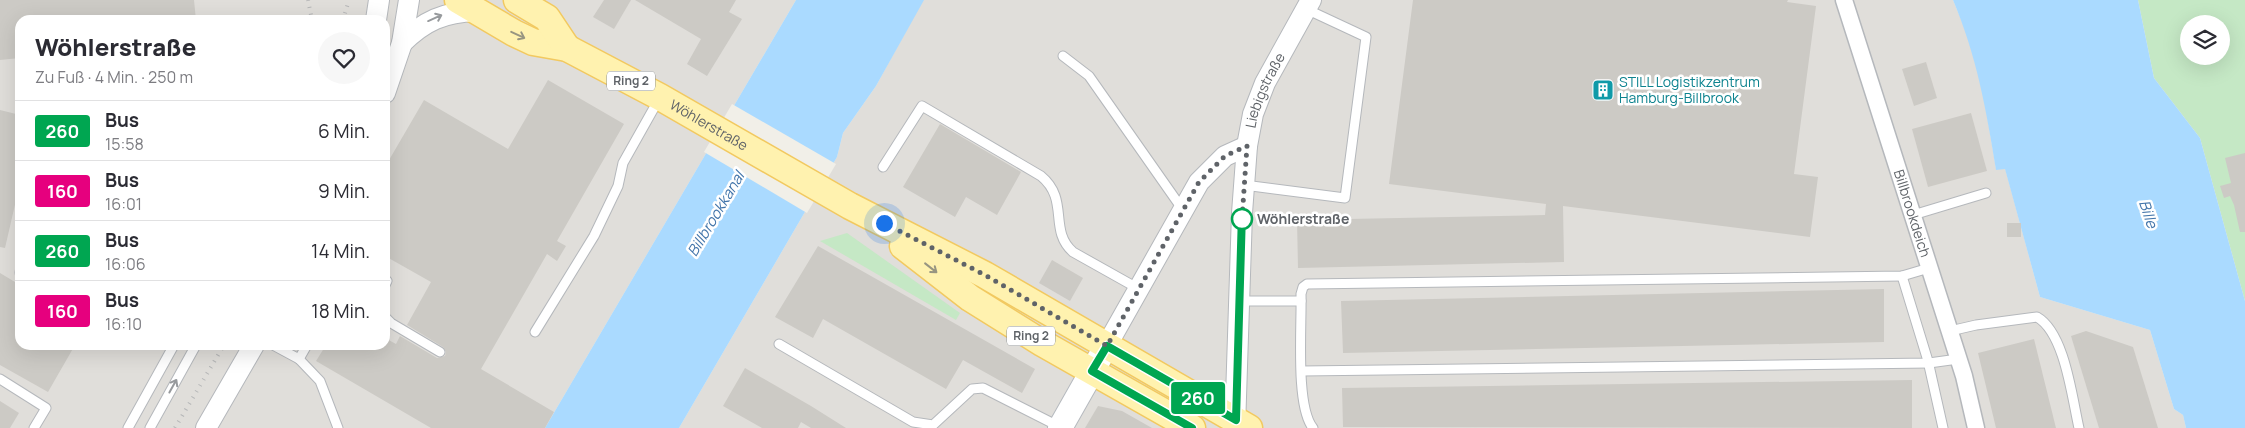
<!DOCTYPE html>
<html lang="de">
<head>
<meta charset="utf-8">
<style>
	body { margin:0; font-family:Manrope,sans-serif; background:#f7f7f7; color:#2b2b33; height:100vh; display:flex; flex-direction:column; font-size:19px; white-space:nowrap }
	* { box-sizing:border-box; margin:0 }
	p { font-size:16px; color:#7c7c81 }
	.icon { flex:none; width:28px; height:28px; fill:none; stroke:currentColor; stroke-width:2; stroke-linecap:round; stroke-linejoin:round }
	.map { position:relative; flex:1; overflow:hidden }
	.sheet { position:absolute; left:15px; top:15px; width:375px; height:335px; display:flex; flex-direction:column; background:#fff; border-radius:15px; box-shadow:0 5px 20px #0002 }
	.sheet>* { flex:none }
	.badge { padding:0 10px; border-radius:4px; font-size:18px; line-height:32px }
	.fabs { position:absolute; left:2180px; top:15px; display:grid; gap:10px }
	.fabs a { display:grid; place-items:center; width:50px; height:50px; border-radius:50%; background:#fff; box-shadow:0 5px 20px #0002; font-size:25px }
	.you { position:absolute; width:25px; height:25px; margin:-12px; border:4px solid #fff; border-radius:50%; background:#1a73e8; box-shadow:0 0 0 8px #1a73e833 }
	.map>.badge { position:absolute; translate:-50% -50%; box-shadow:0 0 0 2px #fff }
	.round { display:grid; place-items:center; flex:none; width:52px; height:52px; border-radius:26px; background:#f7f7f7 }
	.head { display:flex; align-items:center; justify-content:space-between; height:85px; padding:0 20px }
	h1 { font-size:24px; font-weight:800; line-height:38px }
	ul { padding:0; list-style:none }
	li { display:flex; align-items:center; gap:15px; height:60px; padding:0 20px; border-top:1px solid #e1e1e2 }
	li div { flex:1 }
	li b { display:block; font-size:19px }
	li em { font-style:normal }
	li .badge { min-width:55px; font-weight:700; text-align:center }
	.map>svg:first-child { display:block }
	.industrial { fill:#e0deda; fill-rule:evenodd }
	.green { fill:#c5e8c5; fill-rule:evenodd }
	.water { fill:#aadaff }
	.pier { fill:#f1efe8 }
	.building { fill:#cccac5 }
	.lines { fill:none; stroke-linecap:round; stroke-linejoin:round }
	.service-casing { stroke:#b5b8bc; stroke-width:11 }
	.minor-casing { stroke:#b5b8bc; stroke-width:19 }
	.tertiary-casing { stroke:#b5b8bc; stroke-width:22 }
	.secondary-casing { stroke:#b6babf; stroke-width:26 }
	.primary-casing { stroke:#f2c960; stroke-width:29 }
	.service { stroke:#fff; stroke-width:9 }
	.minor { stroke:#fff; stroke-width:16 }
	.tertiary { stroke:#fff; stroke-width:20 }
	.secondary { stroke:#fff; stroke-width:24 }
	.primary { stroke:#fff2af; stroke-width:26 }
	.rail { stroke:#b6b7b8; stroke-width:4; stroke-dasharray:1 6; stroke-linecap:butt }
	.oneway { stroke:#979a9d }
	.oneway2 { stroke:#979581 }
	.line-casing { stroke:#fff; stroke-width:11 }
	.line { stroke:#00a651; stroke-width:8 }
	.walk { stroke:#5f6368; stroke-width:5; stroke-dasharray:0 9 }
	.stop-dot { fill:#fff; stroke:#00a651; stroke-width:2.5 }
	.labels { text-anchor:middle; stroke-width:5; stroke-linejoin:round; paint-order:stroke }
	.shield { fill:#fff; stroke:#8f9295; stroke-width:1 }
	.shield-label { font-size:12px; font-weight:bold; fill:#5f6368 }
	.culture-label { font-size:14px; fill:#0d838f; stroke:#fff; text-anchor:start }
	.street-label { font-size:14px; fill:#5f6368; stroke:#fff }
	.stop-label { font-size:14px; font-weight:bold; fill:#5f6368; stroke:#fff; text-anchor:start }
	.water-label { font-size:15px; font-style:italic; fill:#4174aa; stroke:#fff }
</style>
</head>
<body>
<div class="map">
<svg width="2245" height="428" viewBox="0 0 2245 428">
	<rect width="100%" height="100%" fill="#f1efe8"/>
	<g class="industrial">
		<path d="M0 0H796L545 428H0ZM20 20H385V345H20Z"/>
		<polygon points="923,0 1953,0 1967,34 1982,85 1996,169 2005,168 2040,297 2150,330 2174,409 2183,415 2186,428 679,428 837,157 843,133 876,86"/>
	</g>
	<g class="green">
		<path d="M2138 0H2245V301L2200 138 2154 78ZM2189 24H2221V56H2189Z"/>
		<polygon points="847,233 960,313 956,320 820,241"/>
	</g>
	<g class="water">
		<polygon points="796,0 924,0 876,86 843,133 837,157 679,428 545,428"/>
		<path d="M1953 0H2138L2154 78 2200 138 2245 301V428H2186L2183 415 2174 409 2150 330 2040 297 2005 169 1996 170C1986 109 1977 57 1953 0Z"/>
	</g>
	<polygon class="pier" points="732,104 836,164 807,213 704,152"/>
	<g class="building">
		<polygon points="0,0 194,0 196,20 20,20 20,58 0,60"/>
		<polygon points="604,0 631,0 614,29 593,17"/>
		<polygon points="635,0 736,0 729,12 742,19 707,76 687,64 701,39"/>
		<polygon points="1413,0 1788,0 1787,2 1816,6 1794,174 1818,177 1810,237 1563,206 1564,262 1298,268 1297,220 1545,215 1546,204 1389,184"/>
		<polygon points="1926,62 1937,98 1914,106 1902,69"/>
		<polygon points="548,80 624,124 557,241 566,246 557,261 547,254 481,369 554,412 545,428 431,428 316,361 326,345 385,345 385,338 396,344 400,336 437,358 445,356 446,352 443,347 407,325 431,282 385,256 385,167 424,100 508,149"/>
		<polygon points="0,110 20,115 20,183 5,248 0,247"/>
		<polygon points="1971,113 1987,171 1928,187 1912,129"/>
		<polygon points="940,124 1021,172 997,215 966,197 955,217 903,187"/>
		<polygon points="2245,153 2245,232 2240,232 2234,205 2230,196 2224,198 2220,186 2231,183 2225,158"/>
		<rect x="2007" y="223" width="14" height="14"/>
		<polygon points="818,246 1035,369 1022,393 963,360 946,389 823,319 813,338 775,317"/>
		<polygon points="1052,260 1083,278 1070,301 1039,283"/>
		<polygon points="0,273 20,285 20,345 75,345 48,392 0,365"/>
		<polygon points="1884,289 1884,342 1343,353 1341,301"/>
		<polygon points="2086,331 2133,347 2158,428 2099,428 2071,336"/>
		<polygon points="2034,339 2056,428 1996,428 1978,353"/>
		<polygon points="745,368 811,406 846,428 811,428 801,422 798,428 762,428 723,406"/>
		<polygon points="1912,380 1912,428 1343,427 1342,388"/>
		<polygon points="0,401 19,413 10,428 0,428"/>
		<polygon points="1098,406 1122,411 1152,428 1085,428"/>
	</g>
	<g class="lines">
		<g class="service-casing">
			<g id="service">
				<polyline points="1063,56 1089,76 1183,210"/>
				<path d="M883 167 922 106 1041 176C1070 200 1048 230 1073 252L1139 289"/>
				<polyline points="1244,185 1345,198 1366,37 1306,9"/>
				<polyline points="1913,215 1986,193"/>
				<polyline points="20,273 20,272"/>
				<polyline points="1902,276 1928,361 1943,428"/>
				<polyline points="385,279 387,281 385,285"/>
				<polyline points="1239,301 1301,301"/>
				<polyline points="385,317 391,323 440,352"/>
				<path d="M1950 331 1976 325 2037 317C2065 333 2072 398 2079 428"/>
				<polyline points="535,332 594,236 618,186 623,163 659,99"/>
				<polyline points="779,344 913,422 933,425 972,389 983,388 1060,427"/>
				<polyline points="273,345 299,359 307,345"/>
				<polyline points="299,359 320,381 338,428"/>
				<polyline points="1302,371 1929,363 1958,359"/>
				<polyline points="0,379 46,408 34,428"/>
				<polyline points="128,428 174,345"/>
				<polyline points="150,428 196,345"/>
				<path d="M1313 428C1295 406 1302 324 1301 294L1303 287 1307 284 1902 276 1929 268"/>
			</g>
		</g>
		<g class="minor-casing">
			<g id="minor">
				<path id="s1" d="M1844 0 1964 376 1976 428"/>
			</g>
		</g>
		<g class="tertiary-casing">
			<g id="tertiary">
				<polyline points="376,20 379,0"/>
				<path d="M402 43C424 21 444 12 476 11"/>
				<polyline points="385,93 402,43 409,0"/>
				<polyline points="1107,345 1199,182 1225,156 1247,146"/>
				<polyline points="206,428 254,345"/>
				<path id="s2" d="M1235 428 1242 213 1247 146 1253 114 1265 83 1311 0"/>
			</g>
		</g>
		<g class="secondary-casing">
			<polyline id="secondary" points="1060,428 1107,345"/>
		</g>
		<g class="primary-casing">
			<g id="primary">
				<path id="s3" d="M458 0 514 33 533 42 567 48 660 97 850 206 985 275 1249 428"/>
				<polyline points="517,0 547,18 567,48"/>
				<polyline points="903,246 970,298 1042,343 1192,428"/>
			</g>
		</g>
		<use href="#service" class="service"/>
		<use href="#minor" class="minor"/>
		<use href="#tertiary" class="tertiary"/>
		<use href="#secondary" class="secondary"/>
		<use href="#primary" class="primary"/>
		<g class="rail">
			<polyline points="308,0 312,20"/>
			<polyline points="343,20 349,0"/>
			<polyline points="175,428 224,345"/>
		</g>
	</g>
	<defs><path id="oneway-shaft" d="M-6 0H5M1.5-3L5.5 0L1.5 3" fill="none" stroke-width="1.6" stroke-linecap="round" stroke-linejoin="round" transform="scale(1.25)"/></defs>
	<g class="oneway">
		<use href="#oneway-shaft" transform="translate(435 18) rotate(-24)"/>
		<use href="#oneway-shaft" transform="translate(173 386) rotate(-61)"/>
	</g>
	<g class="oneway2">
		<use href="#oneway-shaft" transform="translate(518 35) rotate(25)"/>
		<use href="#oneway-shaft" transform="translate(931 268) rotate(38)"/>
	</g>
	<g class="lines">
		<g class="line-casing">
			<polyline id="line" points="1192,428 1092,371 1107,346 1236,420 1242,213"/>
		</g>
		<use href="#line" class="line"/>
		<polyline class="walk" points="884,223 985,275 1107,346 1199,182 1225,156 1247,146 1242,219"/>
	</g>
	<defs>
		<g id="building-square" transform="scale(1.125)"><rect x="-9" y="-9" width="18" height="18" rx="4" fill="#0f9aa8" stroke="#fff"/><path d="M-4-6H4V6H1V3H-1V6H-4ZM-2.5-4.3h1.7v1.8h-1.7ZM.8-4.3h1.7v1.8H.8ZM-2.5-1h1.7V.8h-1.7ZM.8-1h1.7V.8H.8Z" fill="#fff"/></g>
	</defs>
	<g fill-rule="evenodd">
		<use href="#building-square" x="1603" y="90"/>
	</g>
	<circle class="stop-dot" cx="1242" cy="219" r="10"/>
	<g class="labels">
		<g class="shield">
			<rect x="607" y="71.5" width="48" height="19" rx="4"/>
			<rect x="1007" y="326.5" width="48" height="19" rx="4"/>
		</g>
		<g class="shield-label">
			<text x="631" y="85">Ring 2</text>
			<text x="1031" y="340">Ring 2</text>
		</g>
		<g class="culture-label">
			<text x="1619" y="87">STILL Logistikzentrum<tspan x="1619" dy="16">Hamburg-Billbrook</tspan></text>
		</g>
		<g class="street-label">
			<text dy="5" stroke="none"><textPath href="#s2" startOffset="341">Liebigstraße</textPath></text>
			<text dy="5" stroke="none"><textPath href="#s3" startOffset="282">Wöhlerstraße</textPath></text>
			<text dy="5" stroke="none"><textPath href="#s1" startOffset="224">Billbrookdeich</textPath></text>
		</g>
		<g class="stop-label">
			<text x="1257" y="224">Wöhlerstraße</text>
		</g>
		<g class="water-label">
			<text transform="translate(716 214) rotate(-59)" y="5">Billbrookkanal</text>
			<text transform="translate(2148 214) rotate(71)" y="5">Bille</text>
		</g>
	</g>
</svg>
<div class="fabs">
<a><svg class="icon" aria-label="layers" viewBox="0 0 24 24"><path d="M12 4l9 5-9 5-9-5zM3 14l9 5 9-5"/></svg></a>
</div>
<div class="you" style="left:884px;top:223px"></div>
<b class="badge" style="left:1198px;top:398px;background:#00a651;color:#fff">260</b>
<section class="sheet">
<div class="head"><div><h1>Wöhlerstraße</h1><p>Zu Fuß · 4 Min. · 250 m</p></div><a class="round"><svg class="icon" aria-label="heart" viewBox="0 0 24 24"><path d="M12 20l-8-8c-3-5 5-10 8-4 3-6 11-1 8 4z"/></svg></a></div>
<ul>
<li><span class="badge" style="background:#00a651;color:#fff">260</span><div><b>Bus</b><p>15:58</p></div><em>6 Min.</em></li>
<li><span class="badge" style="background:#e6007e;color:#fff">160</span><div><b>Bus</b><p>16:01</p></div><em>9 Min.</em></li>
<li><span class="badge" style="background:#00a651;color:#fff">260</span><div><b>Bus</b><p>16:06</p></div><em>14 Min.</em></li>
<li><span class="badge" style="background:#e6007e;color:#fff">160</span><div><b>Bus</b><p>16:10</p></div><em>18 Min.</em></li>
</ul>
</section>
</div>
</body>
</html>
